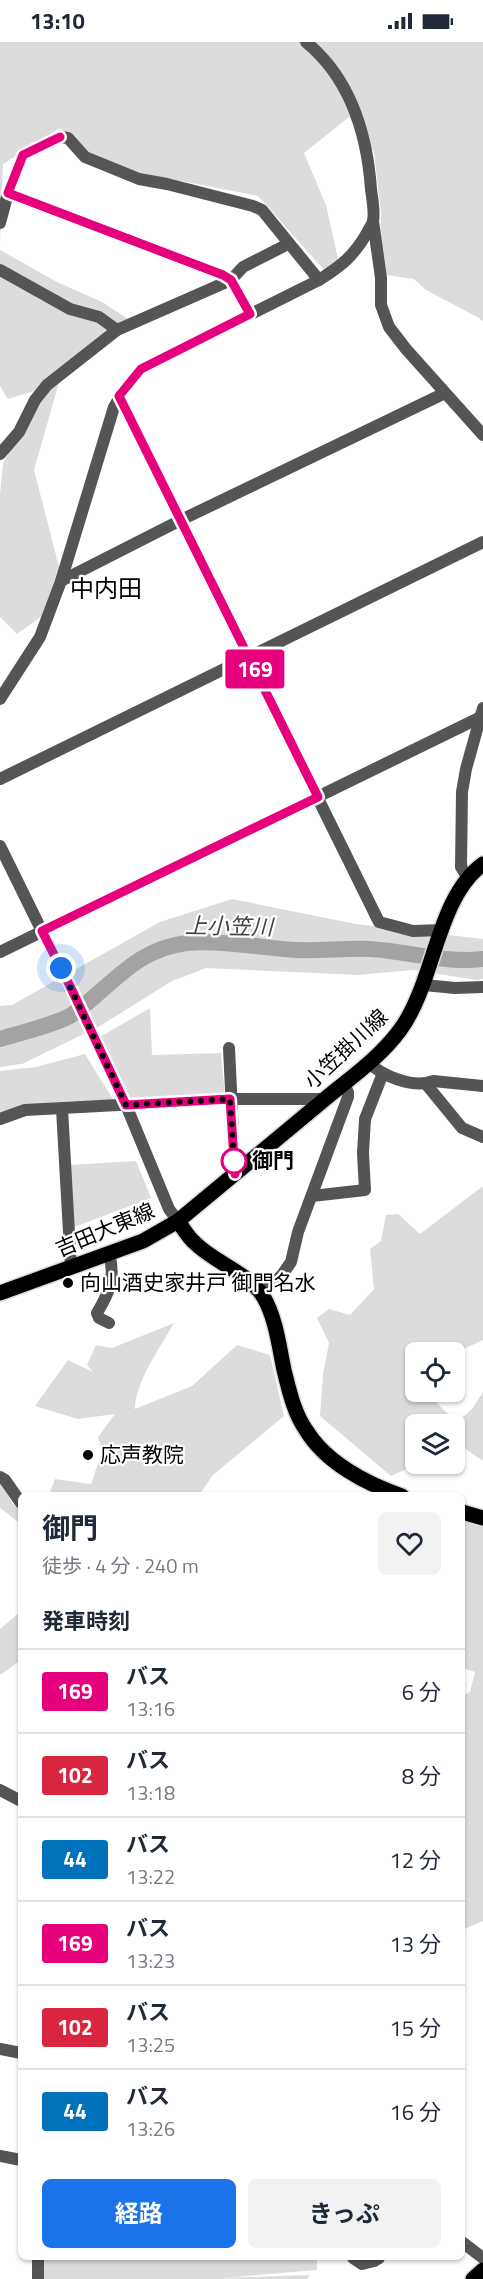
<!DOCTYPE html>
<html lang="ja">
<head>
<meta charset="utf-8">
<style>
	body { margin:0; font-family:"Titillium Web","Noto Sans JP",sans-serif; background:#f2f2f3; color:#1f2937; height:100vh; display:flex; flex-direction:column; font-size:22px; white-space:nowrap }
	* { box-sizing:border-box; margin:0 }
	p { font-size:20px; color:#747a83 }
	.icon { flex:none; width:33px; height:33px; fill:none; stroke:currentColor; stroke-width:2; stroke-linecap:round; stroke-linejoin:round }
	.map { position:relative; flex:1; overflow:hidden }
	.side { position:absolute; left:18px; top:1450px; width:447px; height:768px; display:flex; flex-direction:column; background:#fff; border-radius:9px; box-shadow:0 2px 4px #0004 }
	.side>* { flex:none }
	.badge { padding:0 12px; border-radius:4px; font-size:21px; line-height:39px }
	.controls { position:absolute; left:405px; top:1300px; display:grid; gap:12px }
	.controls a { display:grid; place-items:center; width:60px; height:60px; border-radius:9px; background:#fff; box-shadow:0 2px 4px #0004; font-size:30px }
	.you { position:absolute; width:30px; height:30px; margin:-15px; border:4px solid #fff; border-radius:50%; background:#1a73e8; box-shadow:0 0 0 9px #1a73e833 }
	.map>.badge { position:absolute; translate:-50% -50%; box-shadow:0 0 0 3px #fff }
	h2 { padding:0 24px; font-size:22px; line-height:54px }
	.round { display:grid; place-items:center; flex:none; width:63px; height:63px; border-radius:9px; background:#f2f2f3 }
	.head { display:flex; align-items:center; justify-content:space-between; height:102px; padding:0 24px }
	h1 { font-size:28px; font-weight:700; line-height:45px }
	.button { display:flex; gap:12px; margin-top:auto; padding:12px 24px }
	.button a { flex:1; height:69px; border-radius:9px; background:#1a73e8; color:#fff; font-size:24px; font-weight:700; line-height:69px; text-align:center }
	.button a+a { background:#f2f2f3; color:#1f2937 }
	ul { padding:0; list-style:none }
	li { display:flex; align-items:center; gap:18px; height:84px; padding:0 24px; border-top:2px solid #e0e1e3 }
	li div { flex:1 }
	li b { display:block; font-size:22px }
	li em { font-style:normal }
	li .badge { min-width:66px; font-weight:700; text-align:center }
	.status { display:flex; justify-content:space-between; align-items:center; height:42px; padding:0 30px; background:#fff; direction:ltr }
	.status svg { height:16px; fill:currentColor }
	.map>svg:first-child { display:block }
	.green { fill:#dcdcdc }
	.lines { fill:none; stroke-linecap:round; stroke-linejoin:round }
	.river { stroke:#a3a3a3; stroke-width:16 }
	.major-casing { stroke:#dbdbdb; stroke-width:18 }
	.minor { stroke:#555; stroke-width:12 }
	.major { stroke:#000; stroke-width:15 }
	.line-casing { stroke:#fff; stroke-width:14 }
	.line { stroke:#e6007e; stroke-width:9 }
	.walk { stroke:#000; stroke-width:6; stroke-dasharray:0 10.8 }
	.stop-dot { fill:#fff; stroke:#e6007e; stroke-width:3 }
	.poi-dot { fill:#000; stroke:#fff; stroke-width:2 }
	.labels { text-anchor:middle; stroke-width:4.5; stroke-linejoin:round; paint-order:stroke }
	.street-label { font-size:21px; fill:#000; stroke:#fff }
	.stop-label { font-size:21px; font-weight:bold; fill:#000; stroke:#fff; text-anchor:start }
	.poi-label { font-size:21px; fill:#000; stroke:#fff; text-anchor:start }
	.water-label { font-size:22px; font-style:italic; fill:#444; stroke:#fff }
	.quarter-label { font-size:24px; fill:#000; stroke:#fff }
</style>
</head>
<body>
<div class="status"><b>13:10</b><svg viewBox="0 0 49 12"><path d="M0 12V9h3v3zM5 12V6h3v6zM10 12V3h3v9zM15 12V0h3v12zM26 1h20v11H26zM47 4h2v5h-2z"/></svg></div>
<div class="map">
<svg width="483" height="2237" viewBox="0 0 483 2237">
	<rect width="100%" height="100%" fill="#fff"/>
	<g class="green">
		<polygon points="0,0 483,0 483,280 479,276 426,248 414,237 386,233 380,207 381,171 374,110 349,75 304,111 326,163 339,221 325,229 258,154 130,129 88,113 60,86 3,122 0,200"/>
		<polygon points="0,208 57,240 102,260 128,277 51,334 34,349 8,357 0,344"/>
		<polygon points="60,337 34,428 59,525 42,574 17,592 0,575 0,453 3,421 38,359"/>
		<polygon points="232,857 356,882 483,897 483,937 477,938 413,928 358,933 206,926 172,939 100,984 22,1022 0,1025 0,964 12,963 160,880"/>
		<polygon points="150,966 152,1013 221,1011 225,1054 129,1060 100,995"/>
		<path d="M85 1012 114 1059C75 1058 38 1059 0 1070V1029L36 1025Z"/>
		<polygon points="136,1119 151,1156 72,1186 70,1123"/>
		<polygon points="483,1144 483,1298 455,1311 416,1311 416,1350 430,1350 433,1357 449,1373 446,1383 416,1383 416,1422 417,1422 391,1434 320,1374 323,1332 329,1301 317,1276 329,1267 350,1273 374,1247 370,1207 381,1199 386,1173 398,1172 420,1192"/>
		<path d="M174 1281C161 1304 135 1340 135 1367L192 1344 237 1303 270 1313 284 1374 213 1433 199 1453H49L55 1437 91 1442 102 1410 98 1395 115 1372 78 1377 35 1364 68 1318 93 1330 87 1323 96 1303 112 1306Z"/>
		<polygon points="483,1350 483,1419 460,1403 454,1383 472,1367"/>
		<polygon points="0,1440 13,1462 21,1470 21,1482 0,1466"/>
		<polygon points="462,1477 483,1483 483,1879 462,1888 462,1654 470,1650 475,1630 462,1626"/>
		<polygon points="19,1571 21,1573 21,1618 0,1633 0,1587"/>
		<polygon points="39,2216 317,2216 317,2228 222,2236 310,2233 307,2237 39,2237"/>
	</g>
	<g class="lines">
		<path class="river" d="M0 997C16 992 61 981 73 972 112 944 135 907 187 901 220 898 263 906 297 908 321 909 345 906 370 907 407 909 446 922 483 917"/>
		<g class="major-casing">
			<g id="major">
				<path d="M178 1179C183 1186 188 1195 195 1201 215 1221 247 1230 263 1254 276 1276 279 1304 284 1328 289 1348 294 1371 306 1388 326 1421 367 1442 402 1454"/>
				<path d="M0 1251 143 1199 178 1179C225 1140 272 1101 319 1062 346 1039 379 1017 400 988 435 941 436 856 483 822"/>
				<polyline points="462,1470 483,1476"/>
				<polyline points="473,2237 483,2228"/>
			</g>
		</g>
		<g class="minor">
			<polyline points="8,151 223,233 231,238 250,272"/>
			<polyline points="373,179 381,236 381,263 389,285 406,307 483,393"/>
			<polyline points="0,181 8,151 23,113 60,95 68,96 85,115 139,137 167,142 253,164 262,168 319,238"/>
			<polyline points="0,228 70,267 99,275 117,288"/>
			<polyline points="119,354 379,880 413,889 442,888"/>
			<polyline points="0,412 19,390 35,358 47,343 117,288 231,238 243,225 288,202"/>
			<polyline points="61,539 181,478 445,351"/>
			<path d="M0 657 40 595 61 539 114 365 129 340 141 327 319 238C341 224 353 215 367 191 368 188 372 183 373 179 375 170 372 156 371 147 367 92 350 36 306 0"/>
			<polyline points="0,737 483,500"/>
			<polyline points="0,804 93,993 126,1063 169,1167 178,1179"/>
			<polyline points="468,836 461,825 462,750 466,727 483,666"/>
			<polyline points="0,910 481,675"/>
			<polyline points="424,943 455,946 483,945"/>
			<polyline points="229,1006 235,1132"/>
			<path d="M368 1020C382 1034 414 1047 433 1039L483 1044"/>
			<polyline points="426,1042 462,1086 483,1095"/>
			<polyline points="62,1067 71,1226"/>
			<polyline points="0,1077 25,1068 230,1057 325,1057"/>
			<polyline points="312,1154 365,1148 363,1111 365,1077 383,1031"/>
			<path d="M109 1212C116 1236 109 1251 97 1271L99 1276 109 1281"/>
			<polyline points="261,1252 282,1233 291,1220 298,1190 348,1055 348,1050 342,1042"/>
			<polyline points="0,1435 5,1438 21,1461"/>
			<polyline points="0,1748 21,1759"/>
			<polyline points="0,2007 21,2011"/>
			<polyline points="0,2114 21,2118"/>
			<polyline points="462,2200 483,2216"/>
			<polyline points="38,2216 38,2237"/>
			<polyline points="353,2216 362,2222 374,2219 379,2216"/>
		</g>
		<use href="#major" class="major"/>
	</g>
	<g class="lines">
		<g class="line-casing">
			<polyline id="line" points="60,95 23,113 8,151 223,233 231,238 250,272 141,327 119,354 318,755 42,889 70,944 126,1063 230,1057 235,1132"/>
		</g>
		<use href="#line" class="line"/>
		<polyline class="walk" points="61,926 126,1063 230,1057 234,1119"/>
	</g>
	<circle class="stop-dot" cx="234" cy="1119" r="12"/>
	<g class="poi-dot">
		<circle cx="68" cy="1241" r="6"/>
		<circle cx="88" cy="1413" r="6"/>
	</g>
	<g class="labels">
		<g class="street-label">
			<text transform="translate(346 1007) rotate(-43)" y="7">小笠掛川線</text>
			<text transform="translate(105 1188) rotate(-23)" y="7">吉田大東線</text>
		</g>
		<g class="stop-label">
			<text x="252" y="1126">御門</text>
		</g>
		<g class="poi-label">
			<text x="80" y="1248">向山酒史家井戸 御門名水</text>
			<text x="100" y="1420">応声教院</text>
		</g>
		<g class="water-label">
			<text transform="translate(229 884) rotate(1)" y="8">上小笠川</text>
		</g>
		<g class="quarter-label">
			<text x="106" y="555">中内田</text>
		</g>
	</g>
</svg>
<div class="controls">
<a><svg class="icon" aria-label="locate" viewBox="0 0 24 24"><circle cx="12" cy="12" r="6"/><path d="M12 2v4M12 18v4M2 12h4M18 12h4"/></svg></a>
<a><svg class="icon" aria-label="layers" viewBox="0 0 24 24"><path d="M12 4l9 5-9 5-9-5zM3 14l9 5 9-5"/></svg></a>
</div>
<div class="you" style="left:61px;top:926px"></div>
<b class="badge" style="left:255px;top:627px;background:#e6007e;color:#fff">169</b>
<section class="side">
<div class="head"><div><h1>御門</h1><p>徒歩 · 4 分 · 240 m</p></div><a class="round"><svg class="icon" aria-label="heart" viewBox="0 0 24 24"><path d="M12 20l-8-8c-3-5 5-10 8-4 3-6 11-1 8 4z"/></svg></a></div>
<h2>発車時刻</h2>
<ul>
<li><span class="badge" style="background:#e6007e;color:#fff">169</span><div><b>バス</b><p>13:16</p></div><em>6 分</em></li>
<li><span class="badge" style="background:#d7263d;color:#fff">102</span><div><b>バス</b><p>13:18</p></div><em>8 分</em></li>
<li><span class="badge" style="background:#0072bc;color:#fff">44</span><div><b>バス</b><p>13:22</p></div><em>12 分</em></li>
<li><span class="badge" style="background:#e6007e;color:#fff">169</span><div><b>バス</b><p>13:23</p></div><em>13 分</em></li>
<li><span class="badge" style="background:#d7263d;color:#fff">102</span><div><b>バス</b><p>13:25</p></div><em>15 分</em></li>
<li><span class="badge" style="background:#0072bc;color:#fff">44</span><div><b>バス</b><p>13:26</p></div><em>16 分</em></li>
</ul>
<div class="button"><a>経路</a><a>きっぷ</a></div>
</section>
</div>
</body>
</html>
